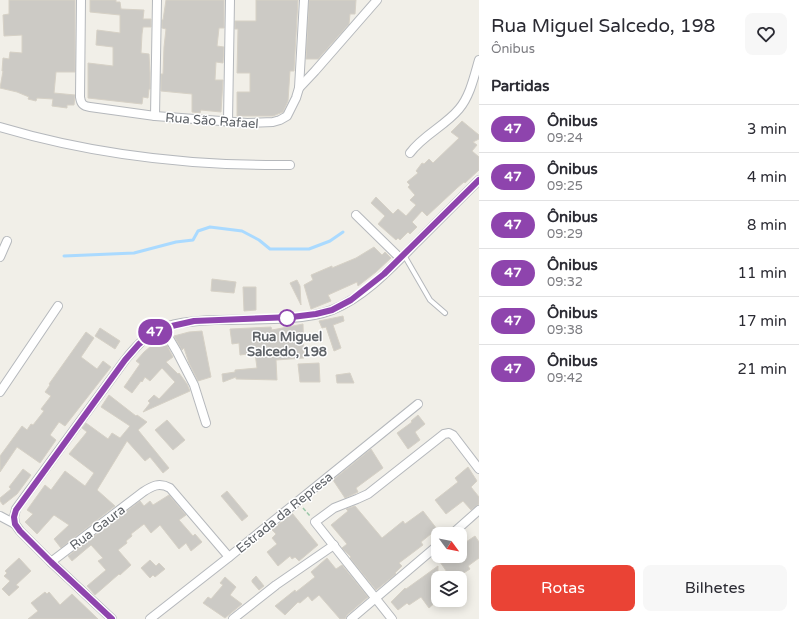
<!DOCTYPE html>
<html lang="pt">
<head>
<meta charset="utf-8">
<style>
	body { margin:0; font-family:"Varela Round",sans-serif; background:#f7f7f7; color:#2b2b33; height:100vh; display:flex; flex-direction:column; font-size:15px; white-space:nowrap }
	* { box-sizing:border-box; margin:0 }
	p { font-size:13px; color:#7c7c81 }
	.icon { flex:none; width:22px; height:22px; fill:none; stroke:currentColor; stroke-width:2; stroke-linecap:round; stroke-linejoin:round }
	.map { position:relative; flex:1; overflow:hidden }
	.panel { display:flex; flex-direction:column; background:#fff; width:320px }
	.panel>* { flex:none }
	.badge { padding:0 8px; border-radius:13px; font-size:14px; line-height:26px }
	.needle { width:26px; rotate:122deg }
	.buttons { position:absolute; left:431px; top:527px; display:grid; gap:8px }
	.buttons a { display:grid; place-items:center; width:36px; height:36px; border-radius:8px; background:#fff; box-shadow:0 2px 10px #0003; font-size:20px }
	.map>.badge { position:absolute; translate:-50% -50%; box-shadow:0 0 0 2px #fff }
	h2 { padding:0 12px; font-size:15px; line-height:36px }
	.round { display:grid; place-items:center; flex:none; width:42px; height:42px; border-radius:8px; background:#f7f7f7 }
	.overview { display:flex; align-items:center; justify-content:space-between; height:68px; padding:0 12px }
	h1 { font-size:19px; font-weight:600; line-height:30px }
	.cta { display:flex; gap:8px; margin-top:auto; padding:8px 12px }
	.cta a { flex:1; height:46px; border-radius:8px; background:#ea4335; color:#fff; font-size:16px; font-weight:600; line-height:46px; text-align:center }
	.cta a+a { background:#f7f7f7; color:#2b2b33 }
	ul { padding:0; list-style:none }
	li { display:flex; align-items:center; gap:12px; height:48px; padding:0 12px; border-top:1px solid #e1e1e2 }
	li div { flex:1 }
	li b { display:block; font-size:15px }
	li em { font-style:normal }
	li .badge { min-width:44px; font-weight:700; text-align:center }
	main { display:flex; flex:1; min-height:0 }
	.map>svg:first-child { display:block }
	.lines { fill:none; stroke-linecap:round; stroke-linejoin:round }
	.stream { stroke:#aadaff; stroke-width:3 }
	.building { fill:#cccac5; stroke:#d6d1c6 }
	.service-casing { stroke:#b5b8bc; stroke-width:6 }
	.minor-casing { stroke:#b5b8bc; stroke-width:10 }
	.path { stroke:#9cc7a9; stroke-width:1.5; stroke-dasharray:4 2; stroke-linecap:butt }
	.service { stroke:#fff; stroke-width:4 }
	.minor { stroke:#fff; stroke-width:8 }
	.line-casing { stroke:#fff; stroke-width:9 }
	.line { stroke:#8e44ad; stroke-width:6 }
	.stop-dot { fill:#fff; stroke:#8e44ad; stroke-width:2 }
	.labels { text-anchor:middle; stroke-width:3; stroke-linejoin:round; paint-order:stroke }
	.street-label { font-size:13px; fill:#5f6368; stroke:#fff }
	.stop-label { font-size:13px; font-weight:bold; fill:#5f6368; stroke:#fff }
</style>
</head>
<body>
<main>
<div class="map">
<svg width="479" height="619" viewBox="0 0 479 619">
	<rect width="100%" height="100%" fill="#f1efe8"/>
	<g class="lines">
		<polyline class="stream" points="64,256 134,253 176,242 193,240 198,231 210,227 242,231 259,240 270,249 309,249 330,241 343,232"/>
	</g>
	<g class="building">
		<polygon points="9,0 75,0 75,72 56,72 54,93 75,95 74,105 67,105 67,108 52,106 53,99 37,98 36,101 28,99 29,97 17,92 0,88 3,71 2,71 3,58 9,59 10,52 22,53 22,35 4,36 3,15 9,14"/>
		<polygon points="90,0 116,0 116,2 120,2 121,9 144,10 143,19 151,19 151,27 143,27 142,34 141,53 149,54 150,73 150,89 149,89 148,98 143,97 142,104 88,98 88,63 113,66 113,47 96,45 97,30 120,33 120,15 90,12"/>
		<polygon points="166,0 224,0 224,28 219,28 217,46 224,47 223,63 216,62 215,80 223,80 221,112 201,110 200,113 192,112 192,94 161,91 161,74 163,74 164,47 166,29 162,28 162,20 163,20"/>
		<polygon points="256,0 298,0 294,71 290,71 288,101 283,112 273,116 237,116 237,92 250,92 250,73 237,73 238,29 235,29 235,21 256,21"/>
		<polygon points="309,0 356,0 355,14 350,14 349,24 318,59 306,59"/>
		<polygon points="462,121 479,135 479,139 473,142 477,145 472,151 479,157 479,170 465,183 464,182 457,188 427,216 422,211 412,222 417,227 410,234 408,232 400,240 398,238 396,240 378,224 385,216 371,203 376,197 393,214 398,209 406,216 416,205 410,200 415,195 408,187 410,185 407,182 418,173 416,171 422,163 424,164 429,159 433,163 459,138 451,132"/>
		<polygon points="374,247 382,255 385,252 391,258 376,272 358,286 357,282 328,295 331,301 311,309 304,285 313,280 311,275 332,266 332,268 356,258"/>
		<polygon points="212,279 236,282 234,293 211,291"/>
		<polygon points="297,280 300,286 301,305 290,283"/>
		<polygon points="243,287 256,287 256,310 244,311"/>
		<polygon points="343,316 344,321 333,325 341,348 334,351 326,327 322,328 319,321"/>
		<polygon points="303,324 304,358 276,360 277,380 236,379 236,377 223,382 222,374 235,372 235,370 257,368 255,353 240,355 239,343 232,344 230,329 271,327 272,330"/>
		<polygon points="100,328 120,341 115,349 95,336"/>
		<polygon points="202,331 211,377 198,381 189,363 184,348 182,350 174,336 189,332"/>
		<polygon points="86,332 94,338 81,357 97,369 103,361 111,367 65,426 59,422 50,435 56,440 40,463 17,447 0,472 0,456 22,426 27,430 31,424 33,425 44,411 41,409 51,396 45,392 50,385 49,384"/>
		<polygon points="164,340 173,357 166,362 178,374 179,373 187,384 190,391 143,412 150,403 148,401 154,395 159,399 175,382 162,368 150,381 145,377 142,382 141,381 132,393 124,387 140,364 136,361 144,352 151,346 152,346 157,342 158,344"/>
		<polygon points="319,363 320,382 300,382 298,364"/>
		<polygon points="350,373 354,383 337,383 336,375"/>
		<polygon points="109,395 136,416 137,415 147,422 138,430 169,468 163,473 150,457 145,461 127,441 97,490 115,506 61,548 54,539 69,525 54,515 37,534 25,522 33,514 27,510 45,485 51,490 65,471 85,486 94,473 69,454 87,432 82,428 86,423 108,439 112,433 120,438 130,426 101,407"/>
		<polygon points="418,415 425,424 415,432 420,440 408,449 397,433 412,422 411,421"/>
		<polygon points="167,420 185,440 173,450 155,430"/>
		<polygon points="371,449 383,468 356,488 358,492 345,498 333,480"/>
		<polygon points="468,467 477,481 471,487 479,497 479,504 471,510 463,501 446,514 435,500 458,482 455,478"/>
		<polygon points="23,469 31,475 17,494 3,505 0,501 0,498 11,489 9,487"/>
		<polygon points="227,491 248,516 242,521 221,496"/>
		<polygon points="169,495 186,515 179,520 193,536 195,534 202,542 191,551 186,543 179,549 160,525 151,533 144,524 131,534 132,536 126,541 127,543 118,550 131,565 120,575 119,574 95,595 87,586 106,570 98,561 103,558 91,545 72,561 68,556 140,501 144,506 150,501 153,505"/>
		<polygon points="355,506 382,538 403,521 405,524 423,511 437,529 421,542 423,545 399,563 402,566 395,573 396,574 376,590 350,558 351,557 342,548 347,544 331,525 348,511 346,509"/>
		<polygon points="292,513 318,545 299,561 295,557 292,559 290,556 278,566 267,552 277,544 272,538 276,534 272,530"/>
		<polygon points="475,536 479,542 479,558 468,566 470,569 456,578 451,578 436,556 460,556 460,546"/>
		<polygon points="19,558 31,571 16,585 19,587 9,596 2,589 10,581 4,576 7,573 5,571"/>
		<polygon points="327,558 336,569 342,565 368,597 347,615 345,619 340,619 319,595 312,601 308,596 300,603 298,602 285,615 275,606 295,590 296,592 315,577 311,572"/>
		<polygon points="150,560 156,566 159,563 165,569 155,577 153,575 150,578 141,568"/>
		<polygon points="438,566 438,600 429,608 421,597 409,605 407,603 398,610 391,602 405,588 406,589"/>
		<polygon points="256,576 264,586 259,590 252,582 252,580"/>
		<polygon points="225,577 236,587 230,595 242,604 225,618 203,603 208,597 211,599 223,585 220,583"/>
		<polygon points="45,592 47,594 49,592 60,605 72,594 98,619 28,619 38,611 31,603"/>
	</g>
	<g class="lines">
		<g class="service-casing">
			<polyline id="service" points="404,255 430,300 445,313"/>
		</g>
		<g class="minor-casing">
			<g id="minor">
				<path d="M81 0 80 97C81 104 83 106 90 107L155 116 247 123 273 122 280 120 287 116 296 98 299 88 315 71 377 0"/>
				<polyline points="299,88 304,0"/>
				<polyline points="155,116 157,0"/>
				<polyline points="228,121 230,0"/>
				<path d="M0 127C94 155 193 166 290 165"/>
				<path d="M410 153C423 135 445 126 459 109 470 96 474 77 479 60"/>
				<polyline points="356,215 400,258"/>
				<polyline points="0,257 7,241"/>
				<polyline points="163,328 177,352 194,385 206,423"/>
				<polyline points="0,392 58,306"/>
				<polyline points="0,516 15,524"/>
				<polyline points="452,534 479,510"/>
				<path d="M51 562 143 492C152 486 159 482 170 488L229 557"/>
				<path d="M112 619 51 562 20 531 15 524 14 517 16 509 125 360C133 350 142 339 153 333 171 322 194 321 215 320 248 319 302 322 332 310 365 297 392 267 417 242 438 221 458 201 479 180"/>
				<polyline points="150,619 229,557 418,404"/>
				<polyline points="233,619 276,585 334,545"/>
				<polyline points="351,619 438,545"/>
				<polyline points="392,619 315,522 334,508 357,499 368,494 444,434 449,433 453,435 479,469"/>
			</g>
		</g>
		<polyline class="path" points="303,508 310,516"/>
		<use href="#service" class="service"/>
		<use href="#minor" class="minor"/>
	</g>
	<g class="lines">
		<g class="line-casing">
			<polyline id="line" points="112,619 51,562 20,531 15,524 14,517 16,510 125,360 139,344 152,334 163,328 194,321 292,317 316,314 332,310 351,300 384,274 479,180"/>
		</g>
		<use href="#line" class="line"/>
	</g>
	<circle class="stop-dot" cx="287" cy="318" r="8"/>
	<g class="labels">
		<g class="street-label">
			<text transform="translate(212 120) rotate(4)" y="5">Rua São Rafael</text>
			<text transform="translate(284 512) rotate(-39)" y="5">Estrada da Represa</text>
			<text transform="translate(97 527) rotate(-37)" y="5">Rua Gaura</text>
		</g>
		<g class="stop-label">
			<text x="287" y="341">Rua Miguel<tspan x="287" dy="15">Salcedo, 198</tspan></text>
		</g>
	</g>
</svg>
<div class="buttons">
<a><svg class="needle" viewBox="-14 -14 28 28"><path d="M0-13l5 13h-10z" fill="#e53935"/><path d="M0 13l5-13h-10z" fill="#7c7c81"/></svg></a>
<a><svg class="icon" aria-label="layers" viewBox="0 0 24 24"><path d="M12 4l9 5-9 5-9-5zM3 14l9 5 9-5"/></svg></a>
</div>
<b class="badge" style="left:155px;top:332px;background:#8e44ad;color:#fff">47</b>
</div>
<section class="panel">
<div class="overview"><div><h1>Rua Miguel Salcedo, 198</h1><p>Ônibus</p></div><a class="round"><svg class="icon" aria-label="heart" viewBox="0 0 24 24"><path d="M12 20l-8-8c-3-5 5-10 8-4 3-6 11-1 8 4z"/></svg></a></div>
<h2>Partidas</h2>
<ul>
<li><span class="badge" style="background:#8e44ad;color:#fff">47</span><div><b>Ônibus</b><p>09:24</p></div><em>3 min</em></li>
<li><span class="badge" style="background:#8e44ad;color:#fff">47</span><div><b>Ônibus</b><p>09:25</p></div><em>4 min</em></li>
<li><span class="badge" style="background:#8e44ad;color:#fff">47</span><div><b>Ônibus</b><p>09:29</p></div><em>8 min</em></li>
<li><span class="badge" style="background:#8e44ad;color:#fff">47</span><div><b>Ônibus</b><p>09:32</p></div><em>11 min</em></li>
<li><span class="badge" style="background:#8e44ad;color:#fff">47</span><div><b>Ônibus</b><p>09:38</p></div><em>17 min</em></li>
<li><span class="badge" style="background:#8e44ad;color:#fff">47</span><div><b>Ônibus</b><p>09:42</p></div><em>21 min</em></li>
</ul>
<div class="cta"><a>Rotas</a><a>Bilhetes</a></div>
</section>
</main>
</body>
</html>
